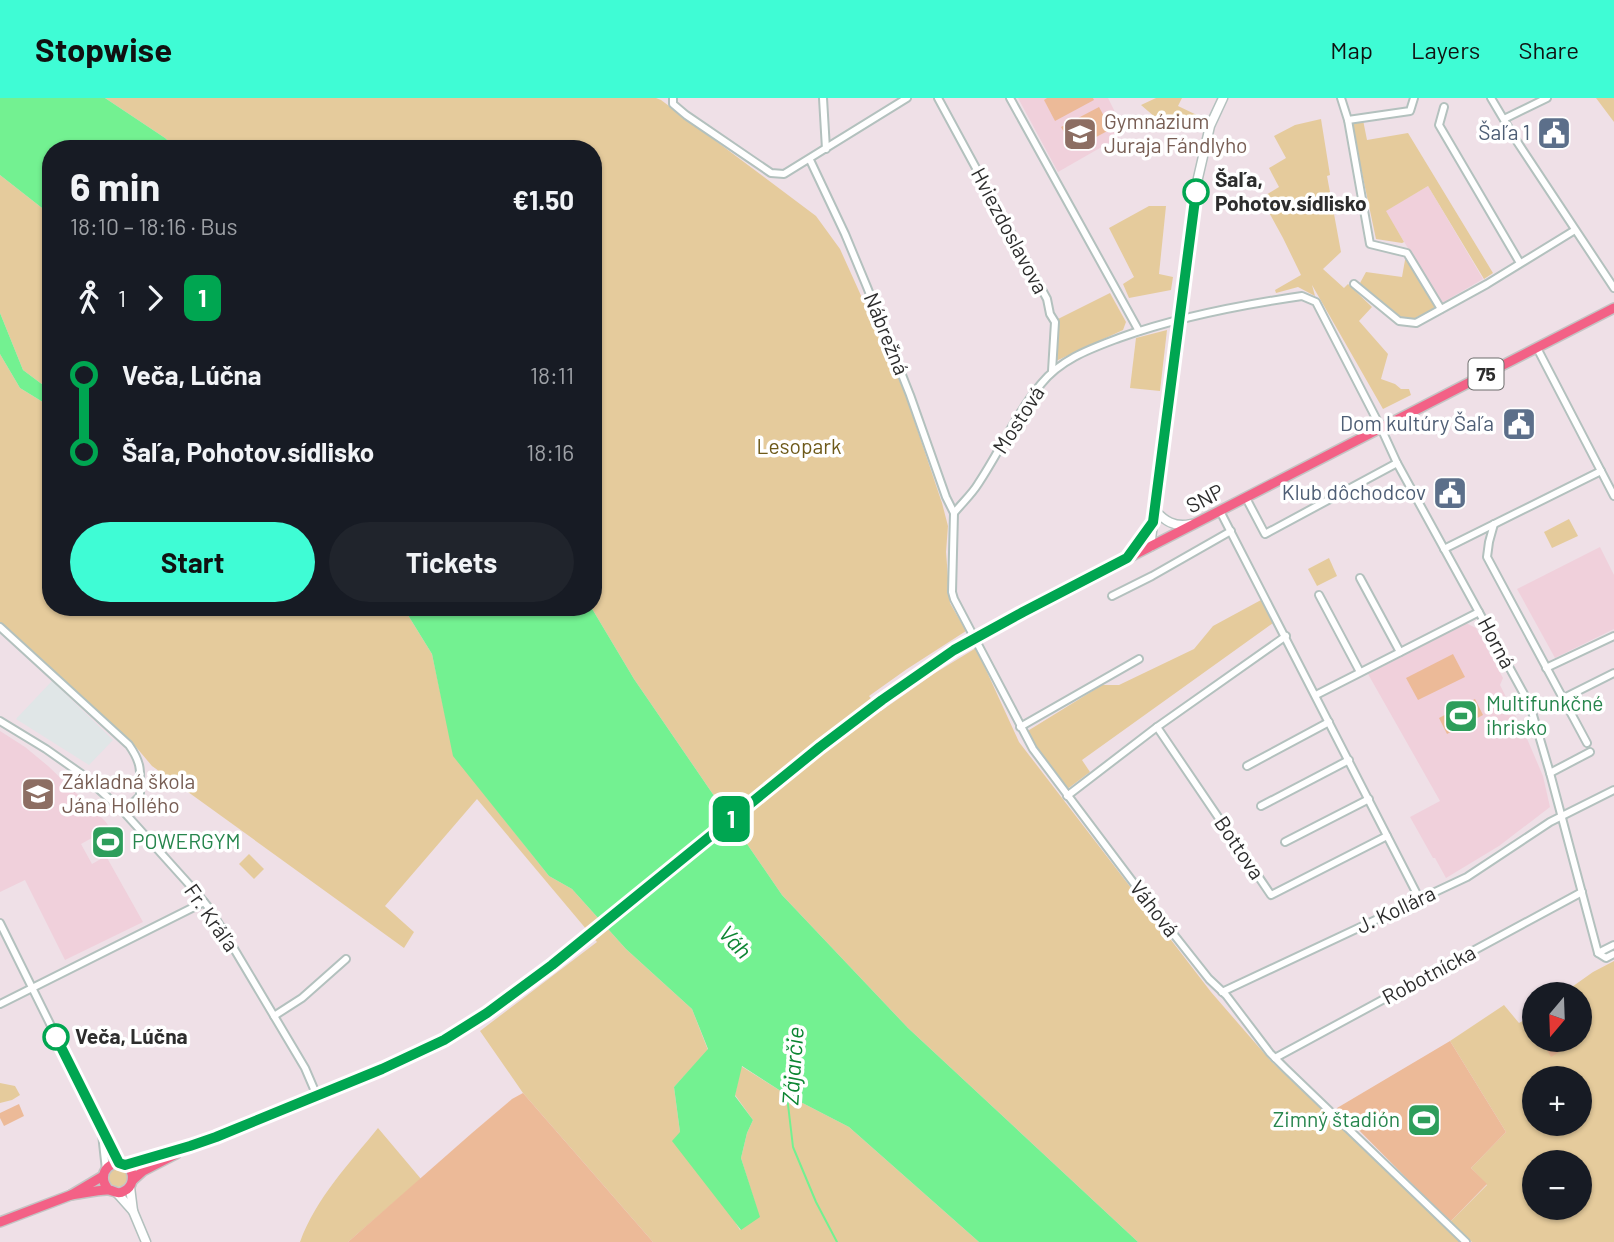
<!DOCTYPE html>
<html lang="en">
<head>
<meta charset="utf-8">
<style>
	body { margin:0; font-family:Barlow,sans-serif; background:#20242c; color:#f1f3f6; height:100vh; display:flex; flex-direction:column; font-size:26px; white-space:nowrap }
	* { box-sizing:border-box; margin:0 }
	p { font-size:23px; color:#9ea1a6 }
	.icon { flex:none; width:38px; height:38px; fill:none; stroke:currentColor; stroke-width:2; stroke-linecap:round; stroke-linejoin:round }
	.map { position:relative; flex:1; overflow:hidden }
	.details { position:absolute; left:42px; top:42px; width:560px; height:476px; display:flex; flex-direction:column; background:#171b24; border-radius:28px; box-shadow:0 2px 5px #0004 }
	.details>* { flex:none }
	.badge { padding:0 14px; border-radius:10px; font-size:24px; line-height:46px }
	.needle { width:46px; rotate:199deg }
	.fabs { position:absolute; left:1522px; top:884px; display:grid; gap:14px }
	.fabs a { display:grid; place-items:center; width:70px; height:70px; border-radius:50%; background:#171b24; box-shadow:0 2px 5px #0004; font-size:35px }
	.map>.badge { position:absolute; translate:-50% -50%; box-shadow:0 0 0 4px #fff }
	.legs { display:flex; align-items:center; gap:10px; height:77px; padding:0 28px; font-size:23px }
	.legs p { margin-inline-start:auto }
	.summary { display:flex; align-items:center; justify-content:space-between; height:119px; padding:0 28px }
	h1 { font-size:38px; font-weight:700; line-height:52px }
	.primary-button { display:flex; gap:14px; margin-top:auto; padding:14px 28px }
	.primary-button a { flex:1; height:80px; border-radius:42px; background:#3ffcd5; color:#111; font-size:28px; font-weight:700; line-height:80px; text-align:center }
	.primary-button a+a { background:#20242c; color:#f1f3f6 }
	ul { padding:0 28px; list-style:none }
	li { display:flex; align-items:center; gap:24px; height:77px; font-size:26px }
	li i { display:grid; place-items:center; width:10px; height:100%; margin:0 9px; background:currentColor }
	li i::after { content:''; width:18px; height:18px; margin:-9px; border:5px solid; border-radius:50%; background:#171b24 }
	li p { margin-inline-start:auto }
	li:first-child i { background:linear-gradient(#0000 50%,currentColor 0) }
	li:last-child i { background:linear-gradient(currentColor 50%,#0000 0) }
	header { display:flex; align-items:center; gap:42px; box-sizing:border-box; height:98px; padding:0 35px; background:#3ffcd5; color:#111 }
	header strong { font-size:33px }
	nav { display:flex; gap:38px; margin-inline-start:auto; font-size:24px }
	.map>svg:first-child { display:block }
	.industrial { fill:#e0e6e7 }
	.education { fill:#f0d0db }
	.green { fill:#e5cb9c; fill-rule:evenodd }
	.pitch { fill:#ecba98 }
	.water { fill:#73f191 }
	.lines { fill:none; stroke-linecap:round; stroke-linejoin:round }
	.stream { stroke:#73f191; stroke-width:2 }
	.minor-casing { stroke:#b3c1be; stroke-width:10 }
	.secondary-casing { stroke:#b3c1be; stroke-width:11 }
	.primary-casing { stroke:#c4c4c4; stroke-width:12 }
	.minor { stroke:#fff; stroke-width:6 }
	.secondary { stroke:#fff; stroke-width:8 }
	.primary { stroke:#f36186; stroke-width:9 }
	.primary-bridge-casing { stroke:#c4c4c4; stroke-width:12; stroke-linecap:butt }
	.primary-bridge { stroke:#f36186; stroke-width:9 }
	.line-1-casing { stroke:#fff; stroke-width:16 }
	.line-1 { stroke:#00a651; stroke-width:10 }
	.stop-1-dot { fill:#fff; stroke:#00a651; stroke-width:3.5 }
	.labels { text-anchor:middle; stroke-width:7; stroke-linejoin:round; paint-order:stroke }
	.shield { fill:#fff; stroke:#6c6c6c; stroke-width:2 }
	.shield-label { font-size:19px; font-weight:bold; fill:#2d2d2d }
	.education-label { font-size:21px; fill:#785e54; stroke:#fff; text-anchor:start }
	.service-label { font-size:21px; fill:#4e5e75; stroke:#fff; text-anchor:end }
	.stop-label { font-size:21px; font-weight:bold; fill:#2d2d2d; stroke:#fff; text-anchor:start }
	.street-label { font-size:21px; fill:#2d2d2d; stroke:#fff }
	.park-label { font-size:21px; fill:#6e5a1a; stroke:#fff }
	.leisure-label { font-size:21px; fill:#27864d; stroke:#fff; text-anchor:start }
	.water-label { font-size:23px; font-style:italic; fill:#0d8633; stroke:#fff }
</style>
</head>
<body>
<header>
<strong>Stopwise</strong>
<nav><a>Map</a><a>Layers</a><a>Share</a></nav>
</header>
<div class="map">
<svg width="1614" height="1144" viewBox="0 0 1614 1144">
	<rect width="100%" height="100%" fill="#efe0e7"/>
	<polygon class="industrial" points="52,583 113,642 89,667 16,621"/>
	<g class="education">
		<polygon points="1018,0 1108,0 1124,32 1119,39 1058,74"/>
		<polygon points="1428,88 1483,181 1442,205 1385,113"/>
		<polygon points="1600,449 1614,477 1614,531 1555,560 1517,491"/>
		<polygon points="1466,525 1476,530 1503,580 1500,587 1528,643 1543,678 1550,709 1499,748 1446,780 1435,760 1433,760 1410,719 1440,703 1368,576"/>
		<polygon points="0,633 25,649 48,668 105,723 110,730 81,746 92,766 106,758 143,824 65,862 25,782 0,794"/>
	</g>
	<g class="green">
		<polygon points="105,0 656,0 661,2 816,118 840,151 905,295 942,405 948,428 946,454 950,505 966,533 907,571 869,598 881,613 935,575 976,550 1019,644 1211,894 1270,962 1461,1144 1138,1144 908,930 782,797 634,581 591,509 593,509 593,51 177,51 165,40"/>
		<polygon points="1156,0 1182,0 1178,8 1201,19 1198,25 1155,19 1141,7"/>
		<polygon points="1596,0 1614,0 1614,24"/>
		<polygon points="1321,21 1330,77 1327,78 1341,154 1323,171 1344,190 1348,186 1372,209 1359,223 1388,256 1381,281 1395,286 1401,291 1409,291 1411,297 1383,311 1312,187 1315,198 1298,189 1276,195 1275,192 1301,177 1283,140 1261,100 1279,89 1269,70 1286,60 1274,38 1295,27"/>
		<polygon points="1363,22 1367,42 1408,35 1493,175 1484,181 1428,88 1386,113 1404,144 1402,145 1376,141 1351,23"/>
		<polygon points="0,77 51,117 51,293 23,272 0,215"/>
		<polygon points="1149,108 1166,108 1159,176 1173,179 1171,192 1129,200 1123,186 1134,179 1109,130"/>
		<polygon points="1405,162 1409,162 1438,209 1411,222 1401,220 1360,185 1366,174 1402,179"/>
		<polygon points="1110,195 1126,224 1123,232 1056,263 1058,221"/>
		<polygon points="1167,232 1160,293 1130,290 1136,240"/>
		<polygon points="0,256 20,290 51,309 51,509 403,509 432,556 454,658 549,778 572,791 626,851 692,911 708,952 674,989 680,1034 740,1132 759,1118 741,1060 747,1035 753,1022 735,997 741,968 787,997 849,1029 979,1144 653,1144 523,995 480,933 597,844 477,701 385,808 414,834 404,850 152,668 136,649 0,530"/>
		<polygon points="1569,421 1578,438 1552,450 1544,434"/>
		<polygon points="1329,460 1337,478 1317,488 1308,471"/>
		<polygon points="1261,502 1273,525 1082,662 1090,674 1066,692 1026,634 1102,587 1119,587 1194,551 1213,528"/>
		<polygon points="249,756 264,771 254,781 239,766"/>
		<path d="M1614 863V1144H1472L1450 1124 1487 1087 1471 1070 1506 1034 1450 943 1504 907 1519 925 1535 916V942H1580V896H1562L1593 874ZM1535 980H1580V1026H1535ZM1535 1064H1580V1110H1535Z"/>
		<polygon points="0,985 15,988 20,997 12,1002 0,1005"/>
		<path d="M378 1030 421 1081 348 1144H300C316 1100 349 1066 378 1030Z"/>
		<circle cx="118" cy="1079" r="10"/>
	</g>
	<g class="pitch">
		<polygon points="1047,0 1093,0 1094,2 1055,23 1044,2"/>
		<polygon points="1099,9 1111,31 1074,51 1061,29"/>
		<polygon points="1453,556 1465,579 1418,602 1406,580"/>
		<polygon points="1475,601 1483,617 1447,636 1439,620"/>
		<polygon points="1580,931 1585,939 1551,959 1541,942 1580,942"/>
		<polygon points="1450,943 1506,1034 1471,1070 1487,1086 1450,1124 1337,1010"/>
		<polygon points="523,995 653,1144 348,1144 472,1035 512,1001"/>
		<polygon points="19,1006 24,1018 4,1028 0,1020 0,1015"/>
	</g>
	<g class="water">
		<polygon points="0,0 105,0 165,40 177,51 51,51 51,117 0,77"/>
		<polygon points="0,215 23,272 51,293 51,309 20,290 0,256"/>
		<polygon points="403,509 591,509 634,581 782,797 908,930 1138,1144 979,1144 849,1029 787,997 742,968 735,998 753,1022 747,1035 741,1060 760,1119 741,1132 672,1043 680,1034 674,989 708,951 692,911 626,851 572,791 549,778 453,658 432,556"/>
	</g>
	<g class="lines">
		<polyline class="stream" points="787,998 793,1049 816,1104 837,1144"/>
		<g class="minor-casing">
			<g id="minor">
				<polyline points="673,0 673,6 686,17 771,75 784,76 907,0"/>
				<polyline points="823,0 826,51"/>
				<polyline points="938,0 1047,201 1050,216 1055,224 1052,273"/>
				<polyline points="1010,0 1139,233"/>
				<polyline points="1341,0 1348,22 1370,146 1407,155 1441,211"/>
				<polyline points="1491,0 1516,42 1614,190"/>
				<polyline points="1444,9 1439,27 1520,165"/>
				<polyline points="1504,21 1547,0"/>
				<polyline points="1348,22 1410,13 1414,0"/>
				<polyline points="810,62 845,136 867,189 910,297 946,399 954,415 952,494 954,501 1033,651 1145,800 1209,881 1226,897 1270,955 1286,971 1466,1144"/>
				<polyline points="1354,186 1399,223 1416,225 1487,186 1575,132"/>
				<polyline points="1537,250 1614,398"/>
				<polyline points="1246,400 1265,436 1397,365"/>
				<polyline points="1220,413 1419,800"/>
				<path d="M954 415C962 405 972 396 978 386 1000 353 1016 316 1041 286 1061 261 1090 251 1119 240 1177 219 1240 207 1302 198L1316 204 1381 330 1397 365 1530 607 1550 675 1598 855 1606 860 1614 856"/>
				<polyline points="1494,426 1489,444 1487,459 1587,645"/>
				<polyline points="1444,451 1601,373"/>
				<polyline points="1360,480 1400,554"/>
				<polyline points="1319,497 1360,574"/>
				<polyline points="1112,498 1152,478 1231,433"/>
				<path d="M0 529 129 647C143 667 140 674 140 698L124 714"/>
				<polyline points="1546,570 1614,538"/>
				<polyline points="1316,597 1479,514"/>
				<polyline points="1564,600 1614,575"/>
				<polyline points="0,623 46,651 83,677 124,714 195,793 209,810 227,839 305,970 317,998"/>
				<polyline points="1020,629 1139,561"/>
				<polyline points="1157,629 1271,797 1387,738"/>
				<polyline points="1247,668 1329,624"/>
				<polyline points="1550,675 1590,654"/>
				<polyline points="1067,698 1157,629 1286,538"/>
				<polyline points="1261,708 1349,662"/>
				<polyline points="1285,744 1369,701"/>
				<polyline points="0,825 119,1065"/>
				<polyline points="1598,855 1614,847"/>
				<polyline points="1222,894 1467,779 1550,724 1614,692"/>
				<polyline points="0,906 204,804"/>
				<polyline points="274,918 302,900 346,861"/>
				<polyline points="1275,960 1582,794"/>
				<polyline points="102,1036 106,1072"/>
			</g>
		</g>
		<g class="secondary-casing">
			<g id="secondary">
				<path d="M1154 411C1164 423 1175 430 1191 426"/>
				<polyline points="1150,449 1198,80 1210,28 1223,0"/>
				<polyline points="1127,460 1151,426"/>
				<polyline points="130,1089 133,1113 146,1144"/>
				<polyline points="117,1095 133,1113"/>
			</g>
		</g>
		<g class="primary-casing">
			<g id="primary">
				<polyline points="1023,514 1614,210"/>
				<path d="M125 1067C182 1052 236 1031 291 1009 350 985 411 963 465 929 496 911 524 889 552 868L820 649 915 578 954 552"/>
				<polyline points="133,1082 143,1073 176,1056"/>
				<path d="M71 1097C80 1096 101 1091 109 1092 115 1093 118 1097 124 1093 133 1089 135 1077 129 1070 115 1056 93 1075 109 1092"/>
				<polyline points="0,1124 71,1097 103,1078"/>
			</g>
		</g>
		<use href="#minor" class="minor"/>
		<use href="#secondary" class="secondary"/>
		<use href="#primary" class="primary"/>
		<g class="primary-bridge-casing">
			<polyline id="primary-bridge" points="954,552 1023,514"/>
		</g>
		<use href="#primary-bridge" class="primary-bridge"/>
	</g>
	<g class="lines">
		<g class="line-1-casing">
			<polyline id="line-1" points="56,939 119,1065 125,1067 190,1048 216,1039 382,971 444,942 487,915 552,867 820,649 882,602 954,552 1023,514 1127,460 1153,424 1196,94"/>
		</g>
		<use href="#line-1" class="line-1"/>
	</g>
	<defs>
		<g id="civic-square" transform="scale(1.75)"><rect x="-9" y="-9" width="18" height="18" rx="4" fill="#5c6f8a" stroke="#fff"/><path d="M-.6-6.5H3V-4.5H.6V-3L4-1V1h2V6H-6V1h2V-1L-.6-3ZM-1.2 2.5V6h2.4V2.5Z" fill="#fff"/></g>
		<g id="school-square" transform="scale(1.75)"><rect x="-9" y="-9" width="18" height="18" rx="4" fill="#8d6e63" stroke="#fff"/><path d="M0-5L7-2L0 1L-7-2ZM-4 1L0 2.5L4 1V4Q0 6-4 4Z" fill="#fff"/></g>
		<g id="stadium-square" transform="scale(1.75)"><rect x="-9" y="-9" width="18" height="18" rx="4" fill="#2e9e5b" stroke="#fff"/><path d="M0-5a6.5 5 0 1 0 0 10a6.5 5 0 1 0 0-10ZM-3.5-1.8h7v3.6h-7Z" fill="#fff"/></g>
	</defs>
	<g fill-rule="evenodd">
		<use href="#civic-square" x="1554" y="35"/>
		<use href="#school-square" x="1080" y="36"/>
		<use href="#civic-square" x="1519" y="326"/>
		<use href="#civic-square" x="1450" y="395"/>
		<use href="#stadium-square" x="1461" y="618"/>
		<use href="#school-square" x="38" y="696"/>
		<use href="#stadium-square" x="108" y="744"/>
		<use href="#stadium-square" x="1424" y="1022"/>
	</g>
	<g class="stop-1-dot">
		<circle cx="1196" cy="94" r="12"/>
		<circle cx="56" cy="939" r="12"/>
	</g>
	<g class="labels">
		<rect class="shield" x="1468.5" y="260.5" width="35" height="31" rx="5"/>
		<g class="shield-label">
			<text x="1486" y="283">75</text>
		</g>
		<g class="education-label">
			<text x="1104" y="31">Gymnázium<tspan x="1104" dy="24">Juraja Fándlyho</tspan></text>
			<text x="62" y="691">Základná škola<tspan x="62" dy="24">Jána Hollého</tspan></text>
		</g>
		<g class="service-label">
			<text x="1530" y="42">Šaľa 1</text>
			<text x="1494" y="333">Dom kultúry Šaľa</text>
			<text x="1426" y="402">Klub dôchodcov</text>
		</g>
		<g class="stop-label">
			<text x="1215" y="89">Šaľa,<tspan x="1215" dy="24">Pohotov.sídlisko</tspan></text>
			<text x="75" y="946">Veča, Lúčna</text>
		</g>
		<g class="street-label">
			<text transform="translate(1009 133) rotate(62)" y="7">Hviezdoslavova</text>
			<text transform="translate(886 236) rotate(68)" y="7">Nábrežná</text>
			<text transform="translate(1019 322) rotate(-57)" y="7">Mostová</text>
			<text transform="translate(1205 401) rotate(-27)" y="7">SNP</text>
			<text transform="translate(1496 545) rotate(62)" y="7">Horná</text>
			<text transform="translate(1239 750) rotate(56)" y="7">Bottova</text>
			<text transform="translate(1154 811) rotate(52)" y="7">Váhová</text>
			<text transform="translate(1396 812) rotate(-25)" y="7">J. Kollára</text>
			<text transform="translate(211 820) rotate(55)" y="7">Fr. Kráľa</text>
			<text transform="translate(1429 877) rotate(-28)" y="7">Robotnícka</text>
		</g>
		<g class="park-label">
			<text x="799" y="356">Lesopark</text>
		</g>
		<g class="leisure-label">
			<text x="1486" y="613">Multifunkčné<tspan x="1486" dy="24">ihrisko</tspan></text>
			<text x="132" y="751">POWERGYM</text>
			<text x="1400" y="1029" text-anchor="end">Zimný štadión</text>
		</g>
		<g class="water-label">
			<text transform="translate(735 844) rotate(46)" y="8">Váh</text>
			<text transform="translate(793 968) rotate(-86)" y="8">Zájarčie</text>
		</g>
	</g>
</svg>
<div class="fabs">
<a><svg class="needle" viewBox="-14 -14 28 28"><path d="M0-13l5 13h-10z" fill="#e53935"/><path d="M0 13l5-13h-10z" fill="#9ea1a6"/></svg></a>
<a>+</a>
<a>−</a>
</div>
<b class="badge" style="left:731px;top:721px;background:#00a651;color:#fff">1</b>
<section class="details">
<div class="summary"><div><h1>6 min</h1><p>18:10 – 18:16 · Bus</p></div><b>€1.50</b></div>
<div class="legs"><svg class="icon" aria-label="walk" viewBox="0 0 24 24"><circle cx="13" cy="4" r="2"/><path d="M13 8l-2 6 4 7M11 14l-3 7M7 12l3-4h3l4 4"/></svg>1<svg class="icon" aria-label="forward" viewBox="0 0 24 24"><path d="M9 5l7 7-7 7"/></svg><b class="badge" style="background:#00a651;color:#fff">1</b></div>
<ul>
<li><i style="color:#00a651"></i><b>Veča, Lúčna</b><p>18:11</p></li>
<li><i style="color:#00a651"></i><b>Šaľa, Pohotov.sídlisko</b><p>18:16</p></li>
</ul>
<div class="primary-button"><a>Start</a><a>Tickets</a></div>
</section>
</div>
</body>
</html>
